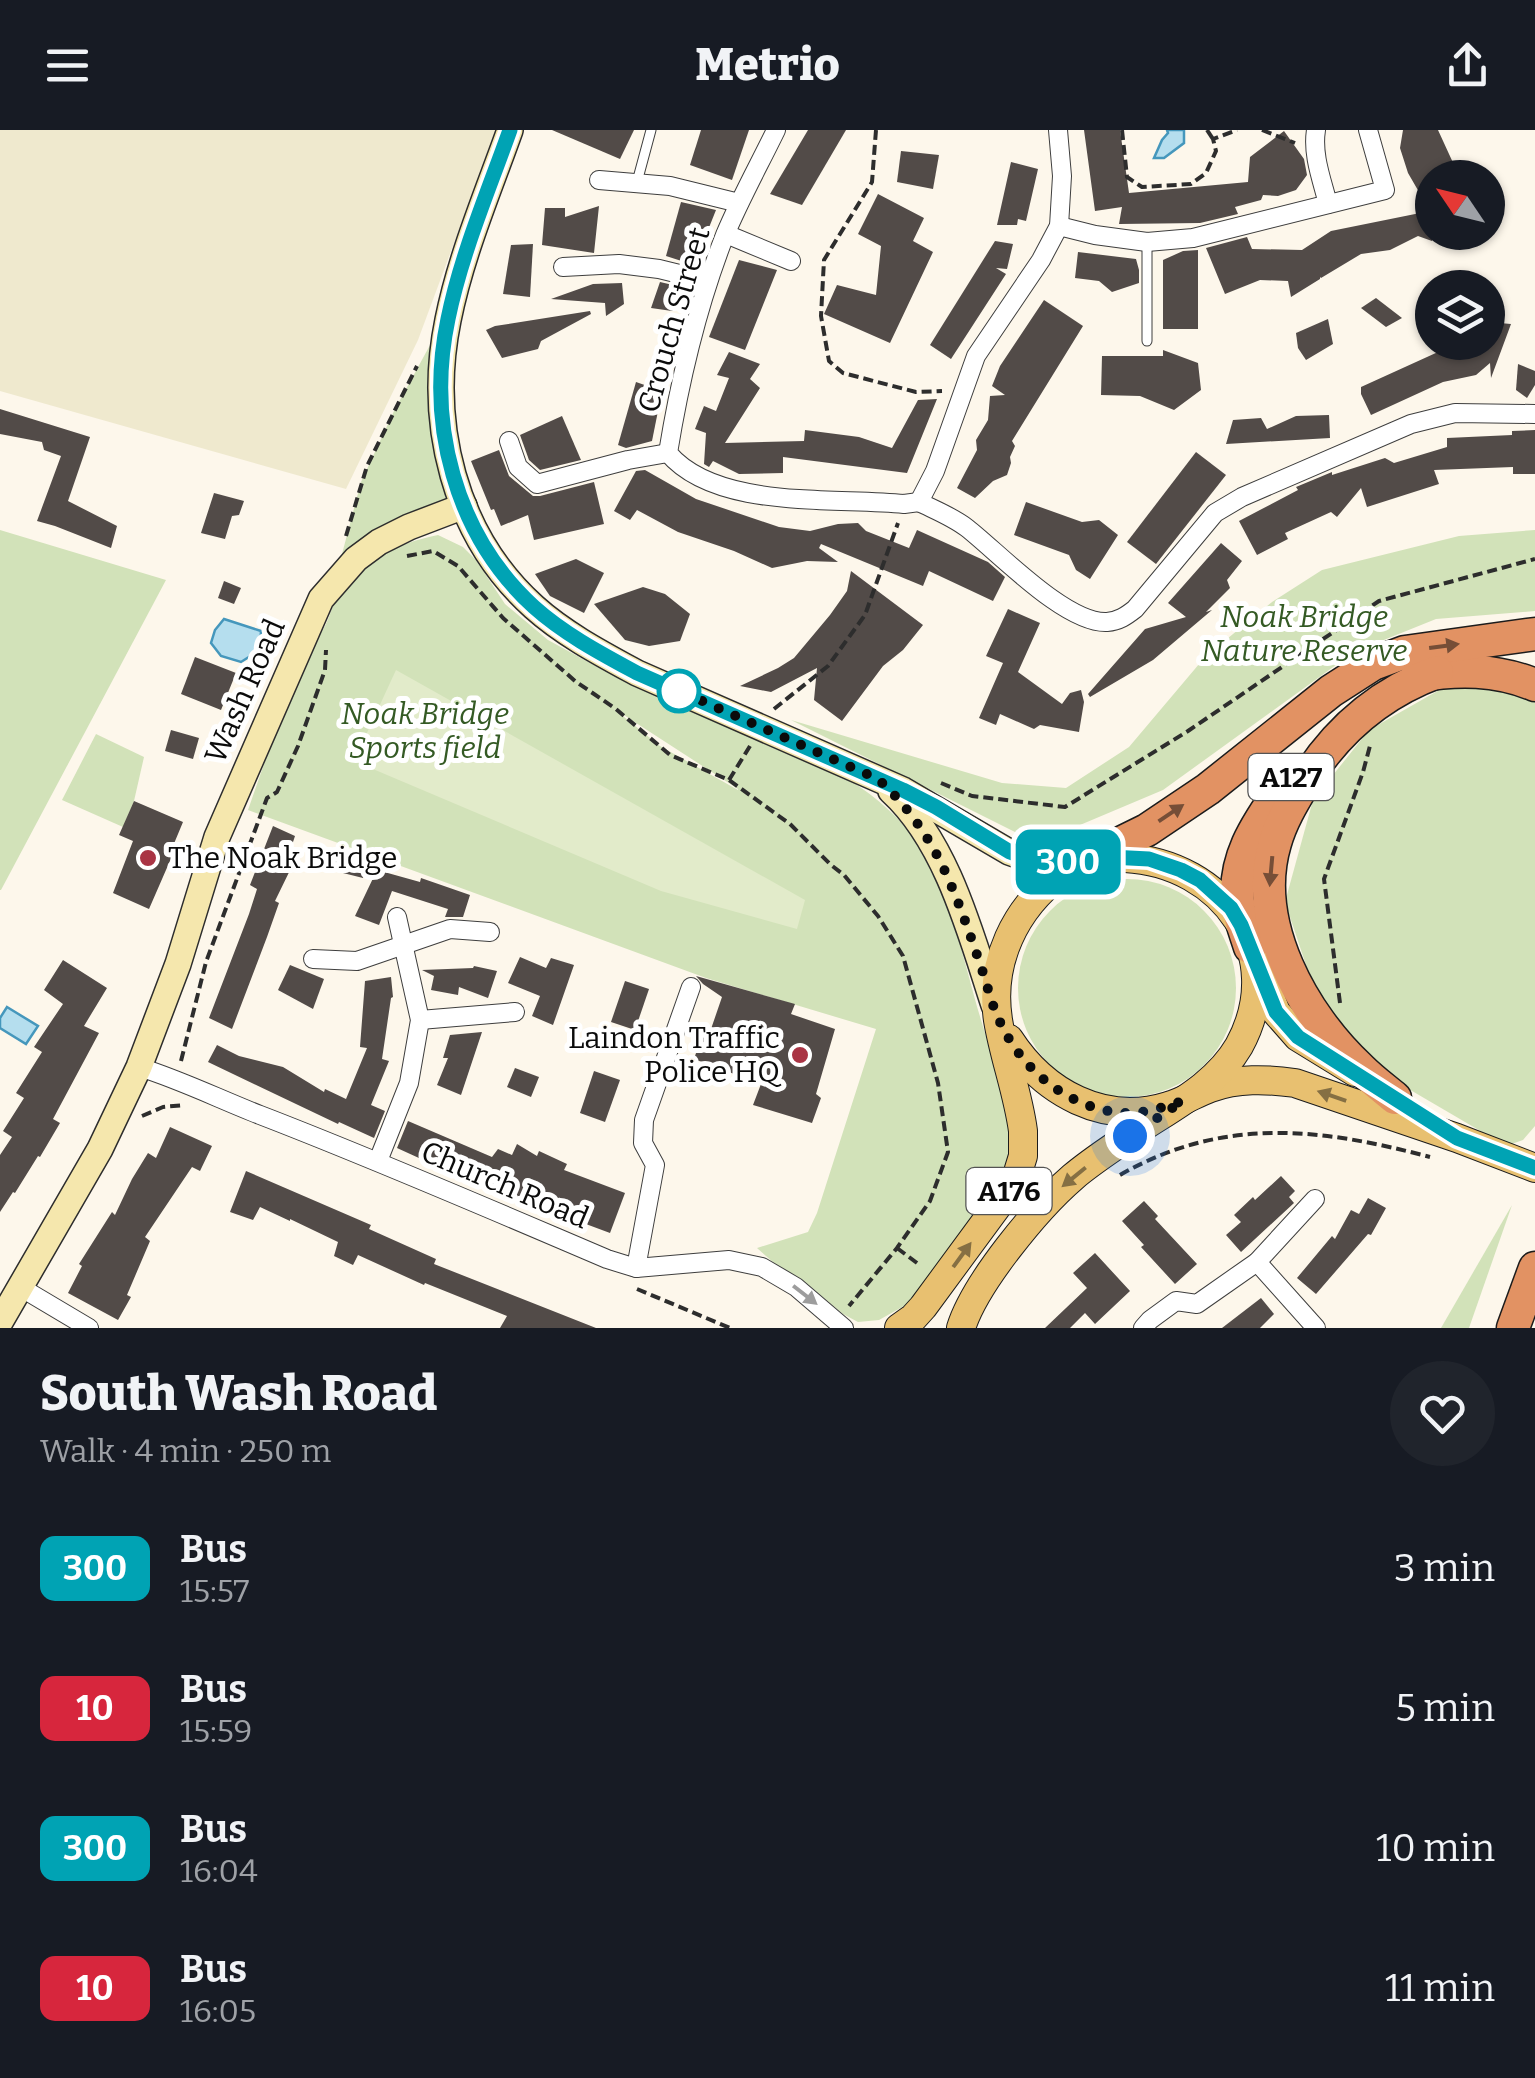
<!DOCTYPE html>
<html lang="en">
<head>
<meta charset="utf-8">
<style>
	body { margin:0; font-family:Bitter,serif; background:#20242c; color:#f1f3f6; height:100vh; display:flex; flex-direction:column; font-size:38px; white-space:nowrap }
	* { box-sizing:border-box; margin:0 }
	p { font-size:32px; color:#9ea1a6 }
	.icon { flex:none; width:55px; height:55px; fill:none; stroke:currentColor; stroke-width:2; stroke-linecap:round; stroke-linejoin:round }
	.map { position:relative; height:1198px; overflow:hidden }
	.side { display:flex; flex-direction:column; background:#171b24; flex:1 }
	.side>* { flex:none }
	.badge { padding:0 20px; border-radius:15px; font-size:35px; line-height:65px }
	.needle { width:65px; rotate:305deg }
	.controls { position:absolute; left:1415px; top:30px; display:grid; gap:20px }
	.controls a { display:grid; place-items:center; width:90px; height:90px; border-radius:50%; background:#171b24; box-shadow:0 2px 8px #0004; font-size:50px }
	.you { position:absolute; width:50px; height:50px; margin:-25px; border:8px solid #fff; border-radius:50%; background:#1a73e8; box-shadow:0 0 0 15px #1a73e833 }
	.map>.badge { position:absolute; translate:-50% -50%; box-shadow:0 0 0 5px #fff }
	.round { display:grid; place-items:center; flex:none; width:105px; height:105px; border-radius:52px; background:#20242c }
	.overview { display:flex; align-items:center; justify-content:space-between; height:170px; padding:0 40px }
	h1 { font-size:48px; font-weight:800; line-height:75px }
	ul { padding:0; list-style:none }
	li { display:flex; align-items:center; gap:30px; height:140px; padding:0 40px }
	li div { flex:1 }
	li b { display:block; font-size:38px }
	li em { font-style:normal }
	li .badge { min-width:110px; font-weight:700; text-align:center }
	header { display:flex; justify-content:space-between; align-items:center; height:130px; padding:0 40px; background:#171b24; font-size:45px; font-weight:800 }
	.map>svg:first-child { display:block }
	.farmland { fill:#efe9ce }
	.green { fill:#d2e2b9; fill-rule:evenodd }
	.pitch { fill:#e2ebca }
	.water { fill:#b5deee; stroke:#4597bc; stroke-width:2.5 }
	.building { fill:#524b48 }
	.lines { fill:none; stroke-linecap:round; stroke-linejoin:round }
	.lane-casing { stroke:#3e3e3e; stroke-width:11 }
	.street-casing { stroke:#3e3e3e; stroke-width:20 }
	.secondary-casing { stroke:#2d2d2d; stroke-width:28 }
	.primary-casing { stroke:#1c1c1c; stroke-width:30 }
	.highway-casing { stroke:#1c1c1c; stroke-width:35 }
	.path { stroke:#2d2d2d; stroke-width:4; stroke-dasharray:10 5; stroke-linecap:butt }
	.lane { stroke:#fff; stroke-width:9 }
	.street { stroke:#fff; stroke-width:18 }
	.secondary { stroke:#f5e7ad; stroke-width:25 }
	.primary { stroke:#e8c070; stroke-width:28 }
	.highway { stroke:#e29263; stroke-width:32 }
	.oneway { fill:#764e37 }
	.oneway2 { fill:#856f43 }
	.oneway3 { fill:#9d9d9d }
	.line-casing { stroke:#fff; stroke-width:22 }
	.line { stroke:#00a3b4; stroke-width:15 }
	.walk { stroke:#0b0b0b; stroke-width:10; stroke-dasharray:0 18 }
	.stop-dot { fill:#fff; stroke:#00a3b4; stroke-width:5 }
	.poi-dot { fill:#a93444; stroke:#fff; stroke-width:4 }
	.labels { text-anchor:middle; stroke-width:10; stroke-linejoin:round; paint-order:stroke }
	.shield { fill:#fff; stroke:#545454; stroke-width:2.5 }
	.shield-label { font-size:28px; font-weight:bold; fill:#0b0b0b }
	.street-label { font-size:30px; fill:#0b0b0b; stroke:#fff }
	.park-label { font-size:30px; font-style:italic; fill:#345a24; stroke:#fff }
	.poi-label { font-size:30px; fill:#0b0b0b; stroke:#fff; text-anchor:start }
</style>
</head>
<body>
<header><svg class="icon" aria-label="menu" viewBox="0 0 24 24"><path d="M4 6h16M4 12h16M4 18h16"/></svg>Metrio<svg class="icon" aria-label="share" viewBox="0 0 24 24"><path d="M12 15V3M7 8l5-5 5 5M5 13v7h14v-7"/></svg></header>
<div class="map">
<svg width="1535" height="1198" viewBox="0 0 1535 1198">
	<rect width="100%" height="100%" fill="#fdf7eb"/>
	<polygon class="farmland" points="0,0 496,0 418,210 346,359 0,261"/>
	<g class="green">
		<polygon points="435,206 441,339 450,379 337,443 361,352 394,281"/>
		<polygon points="0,400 166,450 1,760 0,760"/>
		<polygon points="1535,400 1535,481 1436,489 1354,522 1163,660 1061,703 1019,704 791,590 1002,653 1066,658 1129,617 1205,527 1272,472 1322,440 1459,406"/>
		<path d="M438 405 463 417 476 430 505 474 548 510 603 540 851 651C877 668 901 688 918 714 954 770 965 840 985 903 994 934 1009 967 1011 1000 1012 1019 1008 1035 1001 1052L913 1171 879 1190 858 1192 843 1184 801 1149 774 1133 757 1118 808 1102 817 1083 876 899 706 848 248 680 278 594 320 504C329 492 330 480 337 467 362 429 395 414 438 405ZM613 578 738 659V660L660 616Z"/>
		<polygon points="1515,555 1535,568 1535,996 1523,1010 1506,1016 1395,951 1318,871 1285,772 1313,670 1369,600 1441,559"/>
		<polygon points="96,604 144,627 134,671 123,697 62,670"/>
		<circle cx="1127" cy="858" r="109"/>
		<polygon points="1512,1075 1469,1198 1441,1198"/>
	</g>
	<polygon class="pitch" points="396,540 805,770 797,799 661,761 354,631"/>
	<g class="water">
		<polygon points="1167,0 1184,0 1184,13 1164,28 1154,28 1162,10 1168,3"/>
		<polygon points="224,489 261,501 260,520 241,532 221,526 211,513 215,500"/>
		<polygon points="7,877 38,896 26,914 0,898 0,888"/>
	</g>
	<g class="building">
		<polygon points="552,0 634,0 620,29"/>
		<polygon points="701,0 749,0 732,50 690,35"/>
		<polygon points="808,0 846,0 802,75 770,64"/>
		<polygon points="1084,0 1120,0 1129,63 1248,52 1250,27 1284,1 1304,29 1307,45 1296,60 1278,66 1263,65 1261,70 1235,77 1238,84 1200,93 1119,94 1122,77 1095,81"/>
		<polygon points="1403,0 1438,0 1460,48 1432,48 1432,111 1418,106 1390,120 1361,124 1321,148 1320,147 1320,149 1291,167 1288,151 1260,150 1225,164 1206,118 1247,107 1252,119 1302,120 1331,101 1430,81 1408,43 1400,18"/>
		<polygon points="901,21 939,25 933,59 897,52"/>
		<polygon points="1011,32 1038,39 1026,91 1018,89 1017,95 997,95"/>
		<polygon points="878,64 924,88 913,111 933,122 890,213 824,184 837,155 876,165 881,116 858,104"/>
		<polygon points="681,72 716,80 694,135 666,126"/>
		<polygon points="599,76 594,123 542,115 545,78 565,78 565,87"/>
		<polygon points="995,111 1013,114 1007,139 996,138 1006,144 951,229 930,215"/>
		<polygon points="533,114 530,167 503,164 511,115"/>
		<polygon points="1198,120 1198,199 1163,199 1163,130 1183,121"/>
		<polygon points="1078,122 1136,129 1139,140 1139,153 1112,162 1099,151 1075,148"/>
		<polygon points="739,130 777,140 745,220 709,207"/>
		<polygon points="660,152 690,159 684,173 672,181 651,178"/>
		<polygon points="622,153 624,174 606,186 605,173 551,169 593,154"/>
		<polygon points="1376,168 1402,188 1386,197 1361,178"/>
		<polygon points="1044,170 1083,196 1012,311 1015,316 1010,327 1011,333 1007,345 993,351 975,368 957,358 977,320 976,310 988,290 990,266 1005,265 992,256 1000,236"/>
		<polygon points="590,181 591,184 541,211 538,219 502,228 486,200 495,196"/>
		<polygon points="1328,189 1333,214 1306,230 1298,218 1296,203"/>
		<polygon points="1488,192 1511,194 1491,248 1490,233 1476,245 1443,252 1371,285 1361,264 1361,257 1460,212 1489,212"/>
		<polygon points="1163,220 1198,233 1201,260 1174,280 1140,266 1101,265 1102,226 1163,226"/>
		<polygon points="729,222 760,234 750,249 760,258 725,313 804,311 805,300 859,307 892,318 918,270 937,269 907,343 783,327 783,343 739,344 713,331 709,337 704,334 706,303 695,299 704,276 716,281 729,248 717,245"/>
		<polygon points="1518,234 1535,241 1535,255 1527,268 1516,260"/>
		<polygon points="636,252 662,261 652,311 626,318 618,315"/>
		<polygon points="0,279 90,307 68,371 117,396 111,418 55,396 37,391 61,326 44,320 42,312 0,304"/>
		<polygon points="1329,285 1330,308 1226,314 1233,290 1261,288 1267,299 1296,286"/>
		<polygon points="562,286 581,330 540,340 529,330 520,305"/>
		<polygon points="1535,300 1535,344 1513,344 1513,337 1434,340 1439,354 1367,377 1361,358 1337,387 1331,382 1285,403 1288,409 1257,425 1239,391 1298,360 1296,357 1332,342 1332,345 1385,328 1394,333 1447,317 1447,308 1512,305 1512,301"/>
		<polygon points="499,320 509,346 533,366 540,366 594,352 604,394 534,410 528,385 501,396 494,379 491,380 471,331"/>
		<polygon points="1196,322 1226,345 1156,434 1127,412"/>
		<polygon points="645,340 696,369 779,397 810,401 838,394 858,393 866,401 909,418 917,400 988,432 1005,447 993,471 929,441 923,456 821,414 819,418 838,432 807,431 772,438 734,421 678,402 637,380 630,390 614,381 636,341"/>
		<polygon points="214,363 244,371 239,385 232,386 225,409 201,403"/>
		<polygon points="1026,372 1082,392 1099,390 1118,405 1090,449 1076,440 1069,425 1014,405"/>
		<polygon points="1221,413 1242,431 1227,450 1230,458 1206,482 1212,480 1153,530 1090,567 1088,564 1145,499 1186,487 1168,473"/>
		<polygon points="576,429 604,443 584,483 550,466 535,444"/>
		<polygon points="851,441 923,495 903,520 883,536 842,591 814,570 817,538 771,562 740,556 778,538 794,528 830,485 847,461"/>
		<polygon points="224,451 241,458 234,474 218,468"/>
		<polygon points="643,457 665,464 690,484 680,511 649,516 625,510 594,474"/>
		<polygon points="1008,479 1040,493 1018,542 1062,574 1070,563 1081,560 1084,572 1079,602 1040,595 1034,599 1000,584 996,595 979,588 1003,533 986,526"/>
		<polygon points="195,527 236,543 221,580 181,564"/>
		<polygon points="171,600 199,608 193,629 165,621"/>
		<polygon points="134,671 183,692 173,716 176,717 149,779 113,763 133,711 119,705"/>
		<polygon points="273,696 295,706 288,727 295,730 275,771 279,773 267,807 232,899 209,888 249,784 257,759 250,755"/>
		<polygon points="340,720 368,730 363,748 331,740"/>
		<polygon points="377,740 420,752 421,748 470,765 463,787 445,787 448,779 392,761 379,795 355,786"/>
		<polygon points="520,827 546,838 551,828 574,835 553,895 532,886 540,866 508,853"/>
		<polygon points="63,830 107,858 84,896 99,903 53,989 60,993 40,1027 38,1026 15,1063 13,1062 0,1082 0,1025 12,1007 3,1001 24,968 16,963 42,922 34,917 63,874 44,860"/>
		<polygon points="290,835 324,849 313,879 278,860"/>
		<polygon points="474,836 497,841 488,868 459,857 458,865 431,860 434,846 422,840 473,838"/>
		<polygon points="696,846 795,874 791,884 835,899 816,964 821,968 812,993 753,975 761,954 694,929 705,896 711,899 722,867 703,854"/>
		<polygon points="391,847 393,867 391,868 382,929 389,931 371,975 385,981 374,1008 339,992 338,994 208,932 217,915 239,926 283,937 324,962 325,959 346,969 367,918 360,917 365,851"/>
		<polygon points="625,851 649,859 635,900 611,892"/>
		<polygon points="482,902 461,965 437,955 448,928 443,928 450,905"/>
		<polygon points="515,938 539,947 531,967 507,957"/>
		<polygon points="594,941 620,950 605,992 580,983"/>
		<polygon points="408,991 492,1027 498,1019 512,1025 517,1014 537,1026 539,1021 567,1034 564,1040 625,1063 610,1103 465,1049 397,1018"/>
		<polygon points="170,997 212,1016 200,1041 192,1037 145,1107 150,1111 127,1165 131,1167 118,1190 68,1163 82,1136 79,1134 112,1082 115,1085 132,1049 148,1023 156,1028"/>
		<polygon points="246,1041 371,1095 369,1099 436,1129 434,1134 596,1198 500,1198 507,1186 425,1153 424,1155 358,1125 353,1135 334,1126 338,1112 290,1089 290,1091 260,1077 253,1090 230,1082"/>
		<polygon points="1281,1046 1295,1061 1289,1067 1294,1073 1241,1122 1226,1105 1241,1092 1234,1085 1253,1067 1255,1070"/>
		<polygon points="1368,1068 1386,1078 1371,1105 1368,1104 1316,1164 1297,1148 1332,1106 1335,1109 1351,1080 1359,1084"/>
		<polygon points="1144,1071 1158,1086 1155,1089 1197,1134 1175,1154 1141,1117 1144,1115 1122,1091"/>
		<polygon points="1095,1123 1130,1161 1095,1194 1085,1183 1070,1198 1045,1198 1087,1158 1073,1143"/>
		<polygon points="1261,1168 1274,1184 1260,1198 1222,1198"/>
	</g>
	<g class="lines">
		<g class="lane-casing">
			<g id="lane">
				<polyline points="637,52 651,0"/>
				<polyline points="1147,211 1147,112"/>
			</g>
		</g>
		<g class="street-casing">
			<g id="street">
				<path d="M776 0C759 35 740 69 725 105 698 174 680 249 668 323 716 380 834 367 904 374L919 372"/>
				<path d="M1316 0C1312 25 1322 50 1328 74"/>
				<polyline points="599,50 670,56 739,73"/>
				<polyline points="1059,96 1095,105 1147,112 1193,108 1385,60 1368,0"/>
				<polyline points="726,104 791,131"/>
				<polyline points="563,137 619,134 659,139 708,151"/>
				<polyline points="509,311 518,337 537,354 628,330 668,323"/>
				<path d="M919 372C935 380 953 387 967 398 999 423 1066 494 1107 492 1119 491 1126 486 1135 479L1215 383 1242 367 1411 294 1455 283 1535 284"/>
				<polyline points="919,372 935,341 976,226 1041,130 1059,96 1062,46 1058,0"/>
				<polyline points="313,829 357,831 450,799 490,802"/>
				<polyline points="420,890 515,882"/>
				<path d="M139 937C181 950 219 969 260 985 377 1030 492 1080 607 1129L636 1138 729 1130 762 1137 796 1157 844 1198"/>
				<polyline points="378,1031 409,953 420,890 397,787"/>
				<polyline points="1257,1132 1316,1198"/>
				<polyline points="636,1138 655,1035 643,1013 644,990 691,857"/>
				<polyline points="20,1157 89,1198"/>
				<polyline points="1143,1198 1150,1190 1176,1171 1197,1174 1257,1132 1315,1069"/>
			</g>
		</g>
		<g class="secondary-casing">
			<g id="secondary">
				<path d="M510 0C488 62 461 125 448 190 427 293 454 405 534 477 564 504 602 524 637 543L903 660 1009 722C1035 732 1059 734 1086 730"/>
				<path d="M891 661C947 712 971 805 994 875"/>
				<polyline points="0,1192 100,1019 139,937 178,834 217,707 321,469 356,429 379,412 409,397 464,376"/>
			</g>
		</g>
		<g class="primary-casing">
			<g id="primary">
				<polyline points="1259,839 1276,882 1298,907 1355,942"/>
				<path d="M1009 909C1044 963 1104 996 1168 976 1183 972 1196 963 1210 958 1238 948 1266 949 1295 953L1457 1008 1535 1038"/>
				<path d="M899 1198 913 1188 923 1177 1015 1052 1023 1026V1001C1018 963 1004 927 998 890 989 832 1015 778 1061 744 1080 729 1102 726 1125 728 1223 733 1289 825 1239 916 1217 954 1176 975 1141 998 1119 1014 1094 1029 1073 1047 1037 1078 975 1153 961 1198"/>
			</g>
		</g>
		<g class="highway-casing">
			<g id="highway">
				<path d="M1417 546C1458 539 1496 539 1535 555"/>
				<polyline points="1086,730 1147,700 1208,659 1331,561 1373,534 1405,522 1535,504"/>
				<path d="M1250 817C1246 804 1241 792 1239 779 1230 732 1257 693 1283 657"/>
				<path d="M1395 968C1383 958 1371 949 1360 938 1303 885 1251 793 1275 713 1282 688 1296 667 1309 645 1341 596 1383 562 1437 542"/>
				<polyline points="1513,1198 1535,1138"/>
			</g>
		</g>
		<g class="path">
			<polyline points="876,0 872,52 824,130 821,186 829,231 843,243 916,262 942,261"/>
			<polyline points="1122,0 1127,47 1142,57 1191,54 1206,43 1216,21 1213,9 1237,0"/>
			<polyline points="1207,0 1213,9"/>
			<polyline points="1262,0 1295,13"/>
			<polyline points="346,406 367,336 417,236"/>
			<polyline points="407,426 433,421 458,436 503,488 575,551 616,579 670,625 729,650 790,694 831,735 844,745 878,786 903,826 938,953 948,1022 930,1071 897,1118 849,1176"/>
			<polyline points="774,579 828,536 865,485 898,393"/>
			<polyline points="729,650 750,616"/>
			<polyline points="941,653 972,666 1065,677 1188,601 1379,471 1535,429"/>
			<polyline points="1340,873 1324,749 1363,642 1371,612"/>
			<polyline points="181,931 206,832 267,668 277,662 298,616 325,540 326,520"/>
			<polyline points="142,986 163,977 185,975"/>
			<path d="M1120 1045C1223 986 1321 998 1430 1027"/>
			<polyline points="897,1118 921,1136"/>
			<polyline points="637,1159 730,1198"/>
		</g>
		<use href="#lane" class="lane"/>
		<use href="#street" class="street"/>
		<use href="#secondary" class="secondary"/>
		<use href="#primary" class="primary"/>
		<use href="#highway" class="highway"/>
	</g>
	<defs><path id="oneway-solid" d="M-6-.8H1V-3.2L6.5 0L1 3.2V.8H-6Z" transform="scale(2.5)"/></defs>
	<g class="oneway">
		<use href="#oneway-solid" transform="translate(1444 516) rotate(-8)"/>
		<use href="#oneway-solid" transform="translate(1171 683) rotate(-34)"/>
		<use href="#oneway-solid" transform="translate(1271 741) rotate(95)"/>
	</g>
	<g class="oneway2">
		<use href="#oneway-solid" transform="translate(1332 966) rotate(-161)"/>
		<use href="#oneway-solid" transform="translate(1074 1047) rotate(141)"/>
		<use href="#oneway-solid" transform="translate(962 1125) rotate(-54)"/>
	</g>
	<use class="oneway3" href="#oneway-solid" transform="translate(805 1165) rotate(38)"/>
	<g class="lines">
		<g class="line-casing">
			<path id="line" d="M510 0C488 62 461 125 448 189 426 293 455 405 534 477 564 504 602 524 637 543L903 660 936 677 1010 722 1026 728 1050 732 1110 727 1149 729 1181 740 1200 750 1231 778 1241 795 1276 882 1298 907 1457 1008 1535 1038"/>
		</g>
		<use href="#line" class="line"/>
		<path class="walk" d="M679 561 666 555 878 649C911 679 934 714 951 755 962 781 971 807 980 834 987 853 991 874 1000 892 1022 940 1069 979 1123 983 1143 984 1164 977 1183 971L1130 1006"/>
	</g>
	<circle class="stop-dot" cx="679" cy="561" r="20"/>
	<g class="poi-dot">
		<circle cx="148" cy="728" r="10"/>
		<circle cx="800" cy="925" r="10"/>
	</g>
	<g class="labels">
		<g class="shield">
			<rect x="1248.5" y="624" width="85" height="46" rx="8"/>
			<rect x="966.5" y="1038" width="85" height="46" rx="8"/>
		</g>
		<g class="shield-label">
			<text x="1291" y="657">A127</text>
			<text x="1009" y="1071">A176</text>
		</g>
		<g class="street-label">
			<text transform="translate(674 190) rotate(-74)" y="10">Crouch Street</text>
			<text transform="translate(245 561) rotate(-66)" y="10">Wash Road</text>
			<text transform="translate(505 1055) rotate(23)" y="10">Church Road</text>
		</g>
		<g class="park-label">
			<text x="1304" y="497">Noak Bridge<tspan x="1304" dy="34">Nature Reserve</tspan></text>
			<text x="425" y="594">Noak Bridge<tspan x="425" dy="34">Sports field</tspan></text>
		</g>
		<g class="poi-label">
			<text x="168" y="738">The Noak Bridge</text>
			<text x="780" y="918" text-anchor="end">Laindon Traffic<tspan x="780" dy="34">Police HQ</tspan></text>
		</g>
	</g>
</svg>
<div class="controls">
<a><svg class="needle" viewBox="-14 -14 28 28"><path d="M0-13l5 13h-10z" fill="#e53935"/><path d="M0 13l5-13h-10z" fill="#9ea1a6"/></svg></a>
<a><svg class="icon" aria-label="layers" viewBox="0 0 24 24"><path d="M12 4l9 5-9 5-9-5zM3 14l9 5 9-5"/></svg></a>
</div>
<div class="you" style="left:1130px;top:1006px"></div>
<b class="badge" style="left:1068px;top:732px;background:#00a3b4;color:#fff">300</b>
</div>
<section class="side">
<div class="overview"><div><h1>South Wash Road</h1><p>Walk · 4 min · 250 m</p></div><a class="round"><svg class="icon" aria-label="heart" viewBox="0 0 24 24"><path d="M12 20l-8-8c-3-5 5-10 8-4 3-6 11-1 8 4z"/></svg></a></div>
<ul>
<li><span class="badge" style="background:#00a3b4;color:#fff">300</span><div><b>Bus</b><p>15:57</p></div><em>3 min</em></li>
<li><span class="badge" style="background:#d7263d;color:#fff">10</span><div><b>Bus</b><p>15:59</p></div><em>5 min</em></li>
<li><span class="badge" style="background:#00a3b4;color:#fff">300</span><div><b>Bus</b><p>16:04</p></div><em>10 min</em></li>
<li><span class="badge" style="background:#d7263d;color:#fff">10</span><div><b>Bus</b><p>16:05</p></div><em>11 min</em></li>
</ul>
</section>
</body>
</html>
